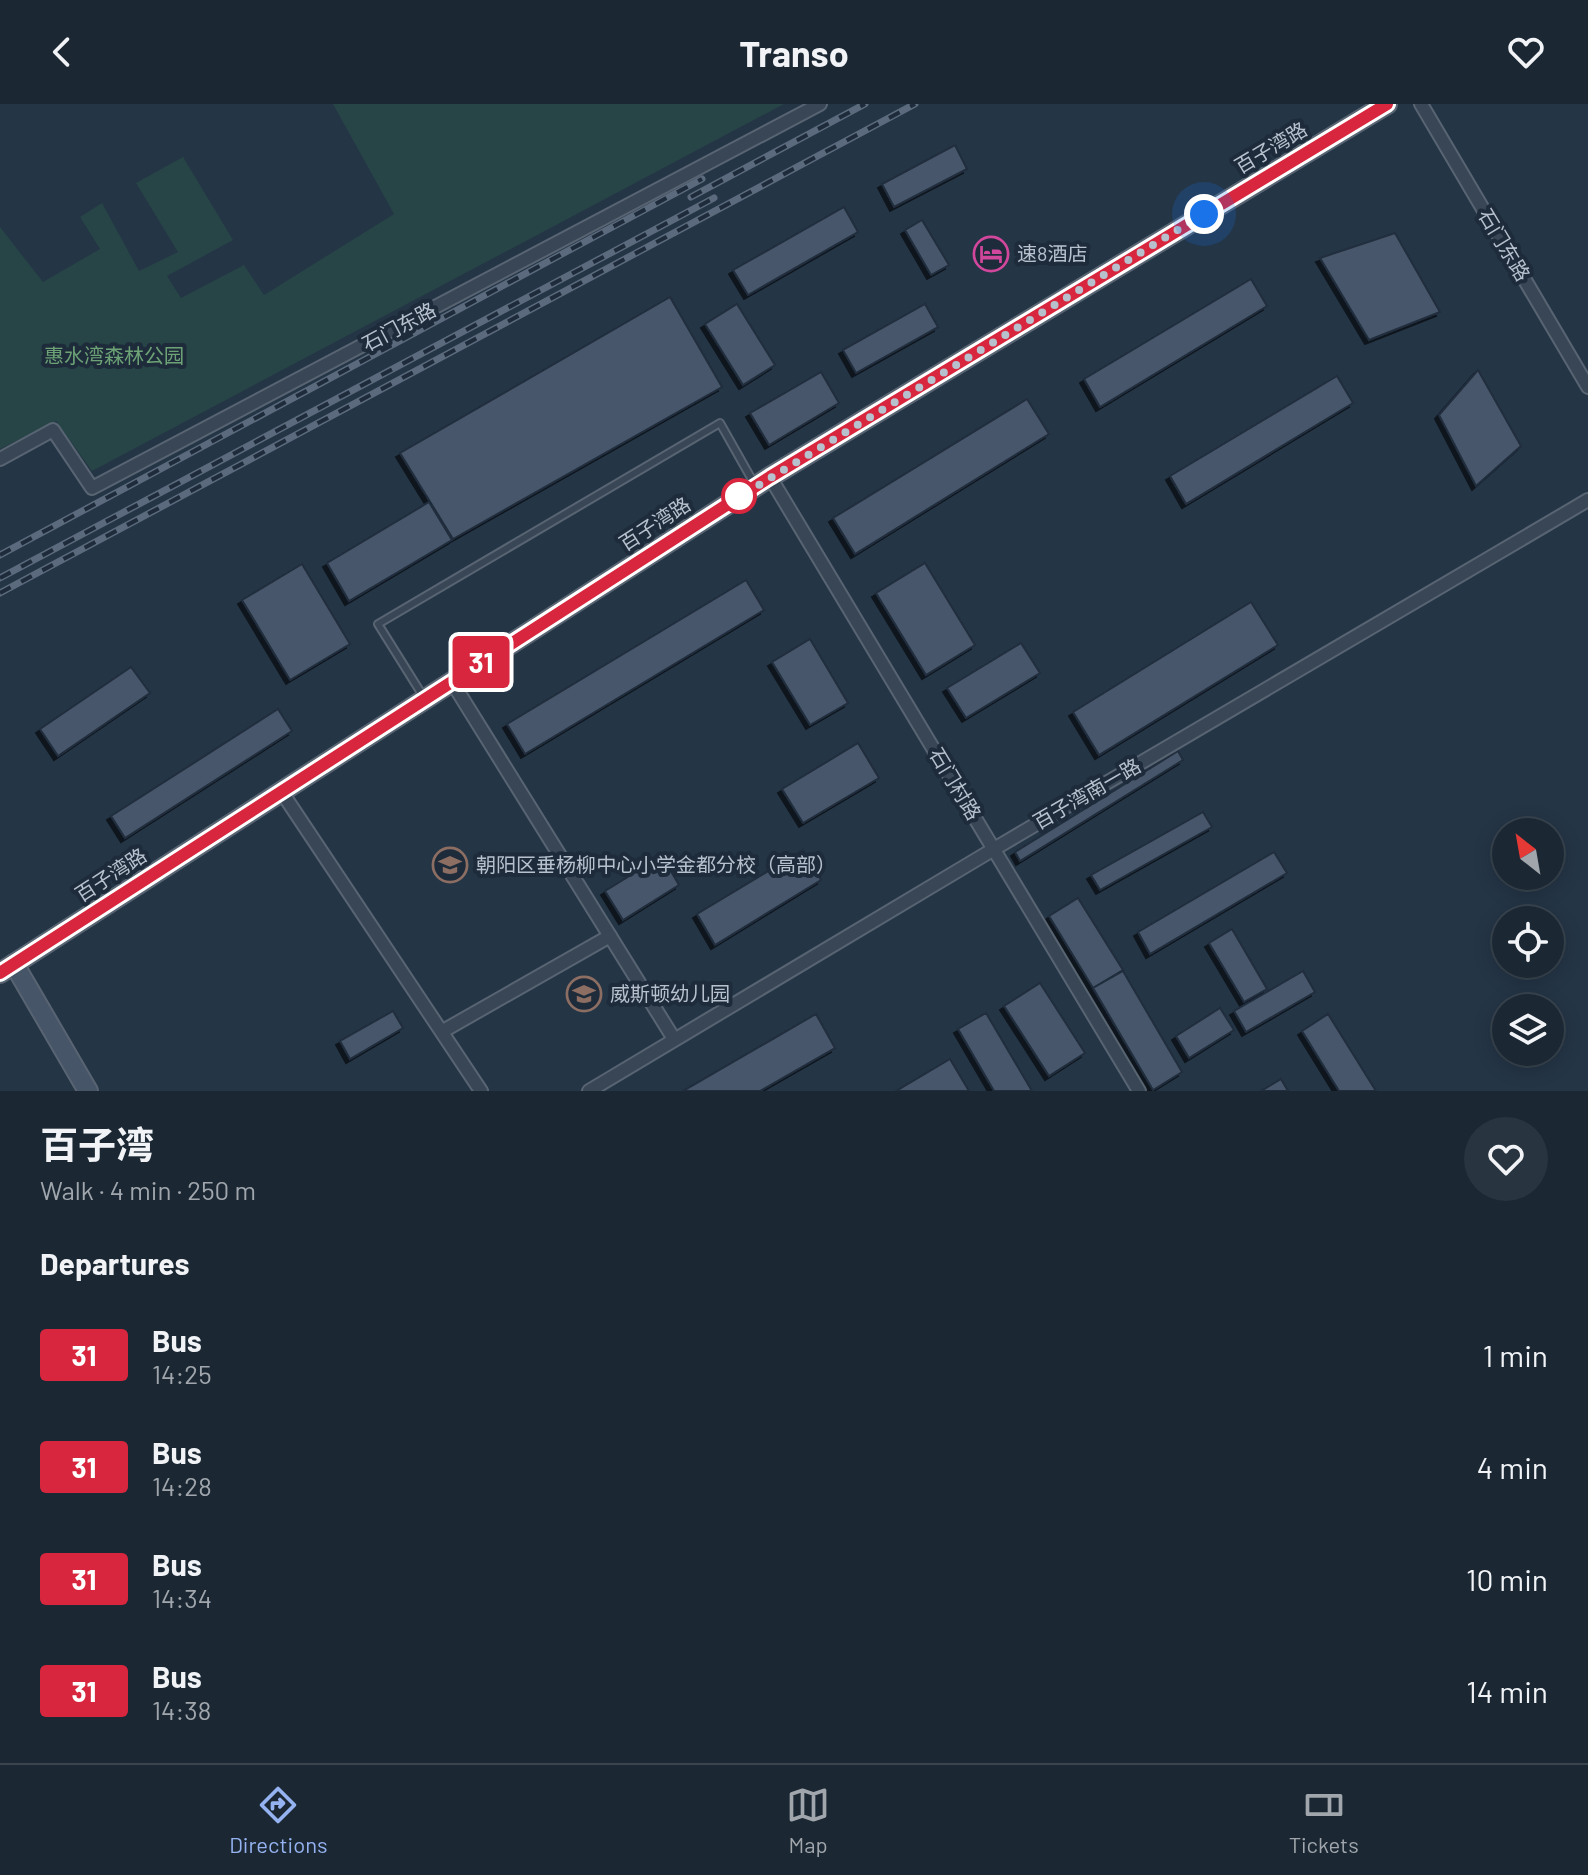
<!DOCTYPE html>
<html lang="en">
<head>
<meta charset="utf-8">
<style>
	body { margin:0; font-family:Barlow,"Noto Sans SC",sans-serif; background:#283440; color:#f1f3f6; height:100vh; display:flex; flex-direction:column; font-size:30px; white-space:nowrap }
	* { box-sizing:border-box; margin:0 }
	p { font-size:26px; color:#a0a6ac }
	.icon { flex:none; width:44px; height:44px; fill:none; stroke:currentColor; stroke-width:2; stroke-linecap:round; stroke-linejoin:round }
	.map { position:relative; height:987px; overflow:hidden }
	.drawer { display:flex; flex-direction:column; background:#1b2834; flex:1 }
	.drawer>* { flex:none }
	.badge { padding:0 16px; border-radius:6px; font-size:28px; line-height:52px }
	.needle { width:52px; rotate:329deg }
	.tools { position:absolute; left:1492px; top:714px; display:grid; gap:16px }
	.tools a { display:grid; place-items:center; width:72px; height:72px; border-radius:50%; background:#1b2834; box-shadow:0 4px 20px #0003,0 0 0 2px #39444f; font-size:40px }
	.you { position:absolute; width:40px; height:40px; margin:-20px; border:6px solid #fff; border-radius:50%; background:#1a73e8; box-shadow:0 0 0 12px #1a73e833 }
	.map>.badge { position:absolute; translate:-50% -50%; box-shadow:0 0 0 4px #fff }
	h2 { padding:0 40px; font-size:30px; line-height:72px }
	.round { display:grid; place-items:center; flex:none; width:84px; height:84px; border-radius:42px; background:#283440 }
	.head { display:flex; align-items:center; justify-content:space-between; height:136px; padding:0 40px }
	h1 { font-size:38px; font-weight:700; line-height:60px }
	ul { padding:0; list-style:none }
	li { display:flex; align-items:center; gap:24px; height:112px; padding:0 40px }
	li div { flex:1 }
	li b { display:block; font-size:30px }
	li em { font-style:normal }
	li .badge { min-width:88px; font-weight:700; text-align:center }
	header { display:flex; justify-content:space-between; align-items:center; height:104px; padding:0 40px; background:#1b2834; font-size:36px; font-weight:700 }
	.menu { display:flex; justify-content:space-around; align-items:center; height:112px; border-top:2px solid #39444f; background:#1b2834; font-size:22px; color:#a0a6ac }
	.menu a { display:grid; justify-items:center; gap:4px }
	.menu .current { color:#95b2f1 }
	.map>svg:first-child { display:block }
	.green { fill:#274547 }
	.building { fill:#46576a; stroke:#202d3d; stroke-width:2; filter:url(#shadow) }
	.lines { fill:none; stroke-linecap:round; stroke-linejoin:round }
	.lane-casing { stroke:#586472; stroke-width:10 }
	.street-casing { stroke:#586472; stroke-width:16 }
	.secondary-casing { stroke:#586472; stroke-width:22 }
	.lane { stroke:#394655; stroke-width:6 }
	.street { stroke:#394655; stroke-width:12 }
	.secondary { stroke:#475569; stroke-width:18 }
	.rail-casing { stroke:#5b6a7c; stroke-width:7 }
	.rail { stroke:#1e2b3b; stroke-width:4; stroke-dasharray:12; stroke-linecap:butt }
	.line-casing { stroke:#fff; stroke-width:18 }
	.line { stroke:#d7263d; stroke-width:12 }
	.walk { stroke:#b7c1ce; stroke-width:8; stroke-dasharray:0 14.4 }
	.stop-dot { fill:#fff; stroke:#d7263d; stroke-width:4 }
	.labels { text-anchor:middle; stroke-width:8; stroke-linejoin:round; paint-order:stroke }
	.street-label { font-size:20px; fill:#b7c1ce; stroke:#1e2b3b }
	.poi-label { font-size:20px; fill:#b7c1ce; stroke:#1e2b3b; text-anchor:start }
	.park-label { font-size:20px; fill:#6ca275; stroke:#1e2b3b }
</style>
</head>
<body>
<header><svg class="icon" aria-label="back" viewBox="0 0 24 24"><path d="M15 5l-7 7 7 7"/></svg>Transo<svg class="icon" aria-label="heart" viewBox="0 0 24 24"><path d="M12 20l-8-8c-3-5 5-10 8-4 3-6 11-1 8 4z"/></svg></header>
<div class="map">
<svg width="1588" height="987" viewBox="0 0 1588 987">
	<defs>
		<filter id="shadow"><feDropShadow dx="-4" dy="4" stdDeviation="0" flood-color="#0009"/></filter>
	</defs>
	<rect width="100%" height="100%" fill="#243546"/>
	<polygon class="green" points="333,0 784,0 92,367 56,317 0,345 0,123 43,178 100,145 80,113 102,99 139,167 178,148 136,79 183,53 233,136 167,172 181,194 244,161 264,191 394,110"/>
	<g class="building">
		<polygon points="955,41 967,65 894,103 882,80"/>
		<polygon points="844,103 858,128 748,191 733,166"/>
		<polygon points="922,116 949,161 931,171 905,126"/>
		<polygon points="1395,129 1440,208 1369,236 1320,154"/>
		<polygon points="1251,175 1267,202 1100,303 1084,275"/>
		<polygon points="670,193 722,283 453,435 400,349"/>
		<polygon points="737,200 775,261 743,281 705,220"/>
		<polygon points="925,200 938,223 856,269 843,246"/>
		<polygon points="1478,266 1521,342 1476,382 1439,311"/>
		<polygon points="821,268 839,299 769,341 750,309"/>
		<polygon points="1337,272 1353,299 1186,400 1170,372"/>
		<polygon points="1027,295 1049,330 855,450 833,414"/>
		<polygon points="429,398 452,436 349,497 327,459"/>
		<polygon points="925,459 975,541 926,571 876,489"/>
		<polygon points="302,460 350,540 290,576 242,496"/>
		<polygon points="746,476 764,506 525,650 507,620"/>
		<polygon points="1251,498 1278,541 1099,651 1073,608"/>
		<polygon points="810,535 848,599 810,621 772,558"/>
		<polygon points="1021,539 1040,569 966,614 947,584"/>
		<polygon points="131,563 150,589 58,652 40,625"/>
		<polygon points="278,605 292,627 125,734 111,712"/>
		<polygon points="858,639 879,674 803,719 782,685"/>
		<polygon points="1178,647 1183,656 1020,757 1015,748"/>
		<polygon points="1203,708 1212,723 1100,786 1091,771"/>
		<polygon points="803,746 821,776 715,841 697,810"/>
		<polygon points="1274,748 1287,769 1150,850 1138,828"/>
		<polygon points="662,752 679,781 623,816 605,787"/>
		<polygon points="1078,794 1123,866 1093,884 1049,812"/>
		<polygon points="1232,825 1267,885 1244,898 1209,839"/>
		<polygon points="1123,867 1182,968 1153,986 1093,884"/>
		<polygon points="1303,867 1315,888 1246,928 1234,907"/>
		<polygon points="1040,879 1085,949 1049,972 1004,902"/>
		<polygon points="1220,904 1234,926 1189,954 1176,932"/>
		<polygon points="393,907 403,924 350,955 340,937"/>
		<polygon points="986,909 1032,987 994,987 958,925"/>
		<polygon points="816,910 835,944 760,987 683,987"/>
		<polygon points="1328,910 1376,987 1339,987 1302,927"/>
		<polygon points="950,955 969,987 896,987"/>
		<polygon points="1281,975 1288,987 1261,987"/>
	</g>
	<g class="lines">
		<g class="lane-casing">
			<polyline id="lane" points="423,592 378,520 720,319 755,381"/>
		</g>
		<g class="street-casing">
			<g id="street">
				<polyline points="1421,0 1588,283"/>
				<polyline points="0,355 53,326 92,384 820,0"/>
				<polyline points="770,373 1139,987"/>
				<polyline points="452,578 674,935"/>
				<polyline points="281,687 481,987"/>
				<polyline points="443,927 610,832"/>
				<polyline points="589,987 994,745 1588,396"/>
			</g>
		</g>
		<g class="secondary-casing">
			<g id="secondary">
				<polyline points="14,860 88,987"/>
				<polyline points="0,869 770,373 1387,0"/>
			</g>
		</g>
		<use href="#lane" class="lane"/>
		<use href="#street" class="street"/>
		<use href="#secondary" class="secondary"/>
		<g class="rail-casing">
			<g id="rail">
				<polyline points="691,93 865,0"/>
				<polyline points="0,451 702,75"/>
				<polyline points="0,474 714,94"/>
				<polyline points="0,489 915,0"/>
			</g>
		</g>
		<use href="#rail" class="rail"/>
	</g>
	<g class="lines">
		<g class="line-casing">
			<polyline id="line" points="0,869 770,373 1387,0"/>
		</g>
		<use href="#line" class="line"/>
		<polyline class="walk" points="739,392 731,398 1204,110"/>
	</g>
	<defs>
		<g id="hotel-ring" transform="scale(1.8)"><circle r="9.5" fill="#1e2b3b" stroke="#d1479c" stroke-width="1.5"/><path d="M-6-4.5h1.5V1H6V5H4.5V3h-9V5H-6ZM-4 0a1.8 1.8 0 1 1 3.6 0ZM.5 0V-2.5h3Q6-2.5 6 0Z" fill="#d1479c"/></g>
		<g id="school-ring" transform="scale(1.8)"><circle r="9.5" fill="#1e2b3b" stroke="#8d6e63" stroke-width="1.5"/><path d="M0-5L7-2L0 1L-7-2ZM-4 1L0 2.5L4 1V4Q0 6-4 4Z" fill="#8d6e63"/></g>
	</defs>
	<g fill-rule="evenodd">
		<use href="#hotel-ring" x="991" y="150"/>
		<use href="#school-ring" x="450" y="761"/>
		<use href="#school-ring" x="584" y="890"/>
	</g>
	<circle class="stop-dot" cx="739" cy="392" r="16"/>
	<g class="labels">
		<g class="street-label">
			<text transform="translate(1271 44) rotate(-31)" y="7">百子湾路</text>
			<text transform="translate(1504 141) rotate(59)" y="7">石门东路</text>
			<text transform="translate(399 223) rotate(-28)" y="7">石门东路</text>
			<text transform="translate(655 420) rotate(-33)" y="7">百子湾路</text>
			<text transform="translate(955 680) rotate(59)" y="7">石门村路</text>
			<text transform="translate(1087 690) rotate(-30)" y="7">百子湾南一路</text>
			<text transform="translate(111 771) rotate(-33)" y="7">百子湾路</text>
		</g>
		<g class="poi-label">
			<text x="1017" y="157">速8酒店</text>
			<text x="476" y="768">朝阳区垂杨柳中心小学金都分校（高部）</text>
			<text x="610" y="897">威斯顿幼儿园</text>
		</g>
		<g class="park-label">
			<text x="114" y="259">惠水湾森林公园</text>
		</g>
	</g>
</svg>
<div class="tools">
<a><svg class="needle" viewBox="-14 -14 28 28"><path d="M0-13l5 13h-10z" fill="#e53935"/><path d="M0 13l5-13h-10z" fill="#a0a6ac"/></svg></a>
<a><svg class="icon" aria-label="locate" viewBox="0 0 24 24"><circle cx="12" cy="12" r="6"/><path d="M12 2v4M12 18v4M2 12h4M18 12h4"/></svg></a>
<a><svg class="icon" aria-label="layers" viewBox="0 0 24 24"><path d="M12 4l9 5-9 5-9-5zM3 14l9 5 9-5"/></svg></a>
</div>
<div class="you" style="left:1204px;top:110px"></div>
<b class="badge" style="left:481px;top:558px;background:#d7263d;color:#fff">31</b>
</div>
<section class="drawer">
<div class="head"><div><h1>百子湾</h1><p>Walk · 4 min · 250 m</p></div><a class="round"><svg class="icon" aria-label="heart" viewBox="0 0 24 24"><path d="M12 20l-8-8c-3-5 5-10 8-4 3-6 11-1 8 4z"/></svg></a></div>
<h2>Departures</h2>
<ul>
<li><span class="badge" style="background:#d7263d;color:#fff">31</span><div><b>Bus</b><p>14:25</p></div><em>1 min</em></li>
<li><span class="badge" style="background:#d7263d;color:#fff">31</span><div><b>Bus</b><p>14:28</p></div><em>4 min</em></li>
<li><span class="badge" style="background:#d7263d;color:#fff">31</span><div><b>Bus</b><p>14:34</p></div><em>10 min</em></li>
<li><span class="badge" style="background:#d7263d;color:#fff">31</span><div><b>Bus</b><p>14:38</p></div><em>14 min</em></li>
</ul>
</section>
<nav class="menu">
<a class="current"><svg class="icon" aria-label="directions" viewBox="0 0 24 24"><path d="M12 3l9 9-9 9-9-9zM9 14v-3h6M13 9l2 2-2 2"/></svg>Directions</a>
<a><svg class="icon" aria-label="map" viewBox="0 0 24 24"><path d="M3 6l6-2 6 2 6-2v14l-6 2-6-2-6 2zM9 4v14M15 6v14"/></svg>Map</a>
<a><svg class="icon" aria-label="tickets" viewBox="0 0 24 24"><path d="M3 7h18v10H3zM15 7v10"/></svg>Tickets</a>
</nav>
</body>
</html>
